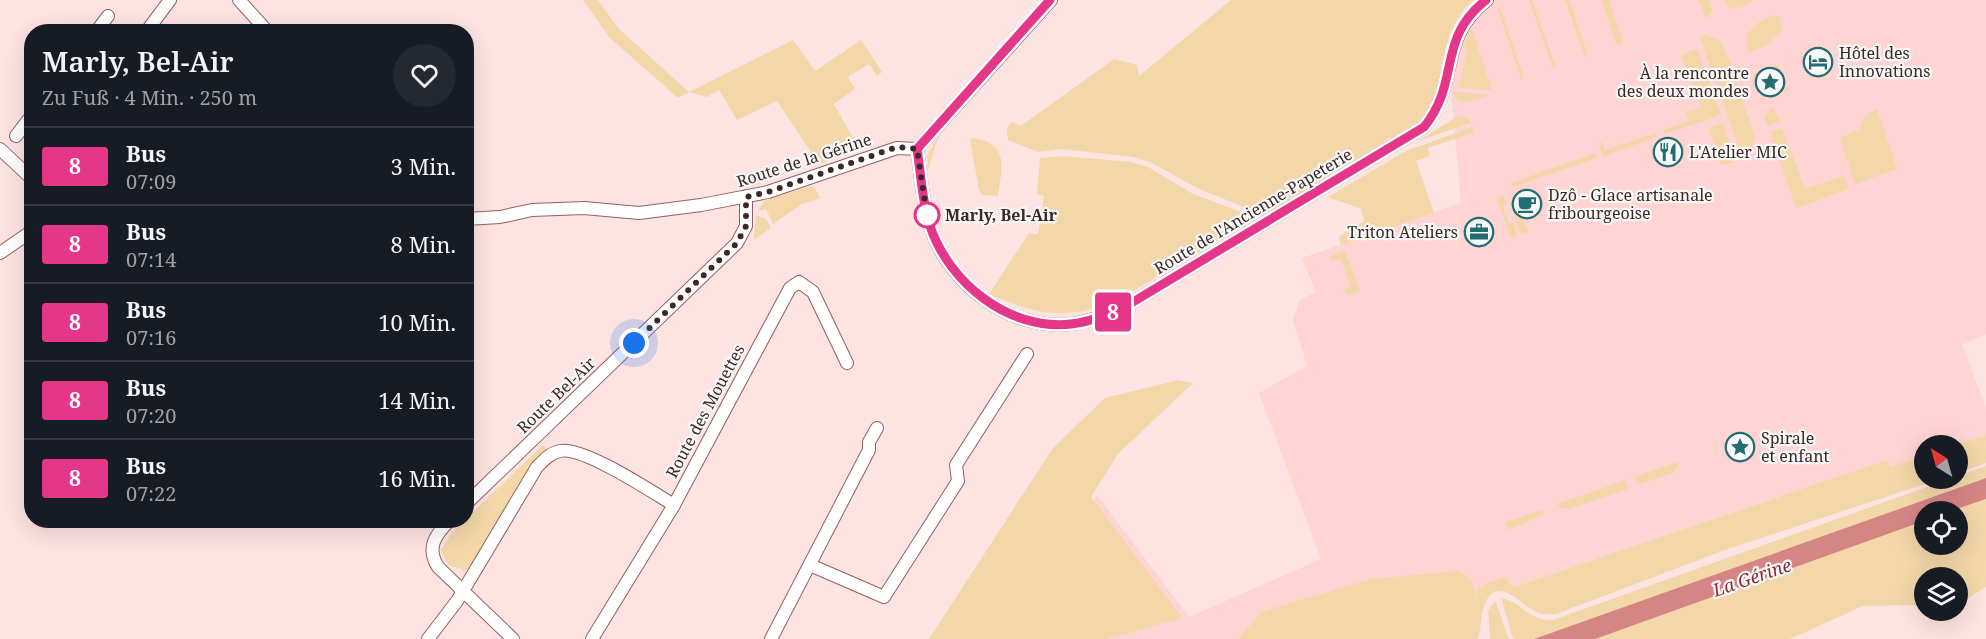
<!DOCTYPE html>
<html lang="de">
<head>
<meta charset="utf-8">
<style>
	body { margin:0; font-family:"Noto Serif",serif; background:#242831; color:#f1f3f6; height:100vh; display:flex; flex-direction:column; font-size:22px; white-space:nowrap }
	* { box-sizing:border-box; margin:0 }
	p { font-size:20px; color:#9ea1a6 }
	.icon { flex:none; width:33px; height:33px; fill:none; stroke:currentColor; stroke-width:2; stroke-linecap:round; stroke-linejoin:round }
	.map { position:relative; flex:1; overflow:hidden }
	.details { position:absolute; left:24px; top:24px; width:450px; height:504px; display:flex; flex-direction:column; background:#171b24; border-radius:24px; box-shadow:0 6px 24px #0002 }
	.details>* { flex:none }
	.badge { padding:0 12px; border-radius:4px; font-size:21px; line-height:39px }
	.needle { width:39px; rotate:323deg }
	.fabs { position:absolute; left:1914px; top:435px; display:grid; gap:12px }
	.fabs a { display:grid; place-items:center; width:54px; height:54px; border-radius:50%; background:#171b24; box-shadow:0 6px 24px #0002; font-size:30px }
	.you { position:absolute; width:30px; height:30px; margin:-15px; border:4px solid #fff; border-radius:50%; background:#1a73e8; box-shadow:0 0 0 9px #1a73e833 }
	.map>.badge { position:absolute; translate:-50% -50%; box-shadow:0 0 0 3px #fff }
	.round { display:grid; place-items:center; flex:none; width:63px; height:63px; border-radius:32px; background:#242831 }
	.summary { display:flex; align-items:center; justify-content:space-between; height:102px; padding:0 18px }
	h1 { font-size:28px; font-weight:600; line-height:45px }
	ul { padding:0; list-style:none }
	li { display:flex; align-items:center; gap:18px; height:78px; padding:0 18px; border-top:2px solid #363941 }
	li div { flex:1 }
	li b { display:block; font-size:22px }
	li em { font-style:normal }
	li .badge { min-width:66px; font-weight:700; text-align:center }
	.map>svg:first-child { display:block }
	.built { fill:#ffd4d3 }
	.green { fill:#f3d7a9 }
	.water { fill:#d68585 }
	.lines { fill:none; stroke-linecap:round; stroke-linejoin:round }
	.minor-casing { stroke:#955f5f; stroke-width:14 }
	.minor { stroke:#fff; stroke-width:12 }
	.line-casing { stroke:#fff; stroke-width:14 }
	.line { stroke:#e43789; stroke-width:9 }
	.walk { stroke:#3e2727; stroke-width:6; stroke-dasharray:0 10.8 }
	.stop-dot { fill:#fff; stroke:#e43789; stroke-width:3 }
	.labels { text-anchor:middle; stroke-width:4.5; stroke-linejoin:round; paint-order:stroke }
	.poi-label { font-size:16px; fill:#3e2727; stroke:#f8f8f8; text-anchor:start }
	.street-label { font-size:16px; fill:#3e2727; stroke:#f8f8f8 }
	.stop-label { font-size:16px; font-weight:bold; fill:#3e2727; stroke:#f8f8f8; text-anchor:start }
	.water-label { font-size:18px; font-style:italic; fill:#8c2c34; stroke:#f8f8f8 }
</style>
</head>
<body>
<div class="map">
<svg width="1986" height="639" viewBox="0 0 1986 639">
	<rect width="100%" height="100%" fill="#fde4e3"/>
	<polygon class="built" points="1477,0 1986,0 1986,334 1962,345 1986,407 1986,435 1955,445 1924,446 1924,456 1890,468 1887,460 1514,587 1503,577 1479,596 1363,639 1011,639 1097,495 1189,617 1321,559 1259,393 1307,366 1293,320 1300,300 1316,292 1302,258 1461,203 1445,28"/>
	<g class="green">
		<polygon points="583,0 598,0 619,29 689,92 793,40 815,71 861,40 882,72 877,76 869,64 848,77 855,89 834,104 859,149 819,164 777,101 737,120 719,90 707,97 689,92 678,98 610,38"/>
		<path d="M1231 0H1475C1444 20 1445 62 1435 94 1432 105 1425 113 1418 122L1264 215 1197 188 1150 162 1133 157 1063 149 1038 152 1008 140 1007 128 1012 122 1021 126 1114 59 1137 65 1139 76Z"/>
		<polygon points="1529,0 1532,0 1556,67 1553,68"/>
		<polygon points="1565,0 1569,0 1588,55 1585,57"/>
		<polygon points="1601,0 1609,0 1623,43 1617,45"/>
		<polygon points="1699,0 1709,0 1712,11 1706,19"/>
		<polygon points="1725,0 1752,0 1745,6 1733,9 1727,6"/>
		<polygon points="1500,7 1524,78 1521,79 1497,8"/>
		<polygon points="1773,15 1780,17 1782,30 1766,46 1748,53 1747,34 1760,21"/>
		<polygon points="1471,27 1492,90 1459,88 1467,49 1463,48"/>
		<polygon points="1705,35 1720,40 1734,71 1731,73 1735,83 1737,83 1755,138 1750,151 1746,153 1739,149 1700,37"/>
		<polygon points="1697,49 1721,115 1665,134 1664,130 1689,121 1686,112 1701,107 1681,55"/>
		<polygon points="1778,65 1787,89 1762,99 1753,75"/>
		<polygon points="1454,92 1490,95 1463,103 1456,99"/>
		<polygon points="1773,106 1780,121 1767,126 1764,118"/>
		<polygon points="1877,109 1897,169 1855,184 1840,138 1859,129 1865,116"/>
		<polygon points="1458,116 1469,119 1471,123 1418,141"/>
		<polygon points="1723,123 1734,156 1732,162 1721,165 1709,128"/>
		<polygon points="1472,127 1474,132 1428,148 1430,156 1416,161 1434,213 1341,245 1339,237 1364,221 1361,209 1328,197 1406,151"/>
		<polygon points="1782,128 1805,189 1845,175 1849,189 1796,208 1770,132"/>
		<polygon points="940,132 927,173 928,154"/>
		<polygon points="1656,133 1657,137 1603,156 1598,143 1602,142 1605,150"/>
		<path d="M973 138C1010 143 1002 168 998 196L982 195 979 190 970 140Z"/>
		<polygon points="1595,153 1597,158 1512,187 1511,183"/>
		<path d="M1064 156 1131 162 1148 167 1193 194 1257 218 1116 301C1067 321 1036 315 989 294L1029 233 1038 234 1044 196 1037 194 1040 158Z"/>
		<polygon points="749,177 757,179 760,184 740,189 736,181"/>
		<polygon points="811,186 815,188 820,198 802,204 773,224 766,209 758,211 764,201"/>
		<polygon points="1504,196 1507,204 1503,205 1509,223 1513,222 1517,236 1511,238 1497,198"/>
		<polygon points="1516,200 1528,232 1521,235 1510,202"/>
		<polygon points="756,215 766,219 771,228 754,240"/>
		<polygon points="1345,251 1360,291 1348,295 1342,291 1351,287 1341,259 1332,261 1330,256"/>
		<polygon points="1178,380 1193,383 1118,454 1091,497 1182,618 1107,639 929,639 1053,448 1105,398"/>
		<polygon points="1986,435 1986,463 1958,473 1958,446 1955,445"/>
		<polygon points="543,445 548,450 531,466 471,567 463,572 462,569 448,565 441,550 452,532"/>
		<path d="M1924 456V478L1940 479 1725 550 1556 614C1548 614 1540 615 1533 610 1521 604 1501 579 1488 598 1480 608 1482 627 1478 639H1238L1261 612 1371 579 1458 571 1471 579 1476 597 1478 587 1504 577 1514 587 1887 460 1890 467Z"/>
		<polygon points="1677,462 1679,466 1671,474 1638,485 1634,477"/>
		<path d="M1986 466V478L1534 639H1513L1501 598C1523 602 1527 621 1553 620Z"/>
		<polygon points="1625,480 1628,489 1568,509 1559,507 1558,504"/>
		<polygon points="1986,499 1986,587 1958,604 1958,578 1924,578 1924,605 1863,606 1790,639 1595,639 1924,521 1924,544 1958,544 1958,512 1951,511"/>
		<polygon points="1541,510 1543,515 1508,530 1505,522"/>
		<polygon points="1495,600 1509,639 1490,639 1488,611"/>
	</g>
	<polygon class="water" points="1986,478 1986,499 1951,511 1924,512 1924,521 1595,639 1534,639"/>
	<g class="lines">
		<g class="minor-casing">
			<g id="minor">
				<polyline points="239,0 268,32"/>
				<polyline points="96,32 108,16"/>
				<polyline points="146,32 170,0"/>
				<polyline points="16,136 32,115"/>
				<polyline points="0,149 32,179"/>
				<path d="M917 149C921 174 922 202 930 226 948 283 1009 331 1071 324 1091 322 1110 313 1128 305L1424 127C1461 82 1436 40 1487 0"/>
				<polyline points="917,149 1051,0"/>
				<polyline points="466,219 500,217 532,210 584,208 639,213 701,205 768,192 897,148 917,149"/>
				<polyline points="0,253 32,231"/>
				<polyline points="466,504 737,243 746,226 746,197"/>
				<path d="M450 520C435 535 426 548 438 567L513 639"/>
				<polyline points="810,565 884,597 958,481 956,465 1027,354"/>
				<path d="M428 639 457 601 537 467C544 460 550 453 560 451 583 446 652 492 674 505"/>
				<polyline points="592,639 674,505 790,288 799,282 813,292 847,363"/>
				<polyline points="771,639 869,450 869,442 877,428"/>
			</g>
		</g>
		<use href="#minor" class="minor"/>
	</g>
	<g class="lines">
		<g class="line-casing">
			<path id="line" d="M1050 0 917 149C921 174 922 202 930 226 949 283 1009 331 1071 324 1092 322 1110 313 1128 305L1424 127C1461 82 1436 39 1486 0"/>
		</g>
		<use href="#line" class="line"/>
		<polyline class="walk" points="634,343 737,243 746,226 746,197 768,192 897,147 917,149 927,215"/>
	</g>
	<defs>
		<g id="hotel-ring" transform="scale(1.5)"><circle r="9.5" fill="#f8f8f8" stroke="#226d71" stroke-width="1.5"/><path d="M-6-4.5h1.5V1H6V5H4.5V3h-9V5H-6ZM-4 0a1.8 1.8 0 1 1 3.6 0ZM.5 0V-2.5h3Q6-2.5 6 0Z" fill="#226d71"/></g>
		<g id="sight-ring" transform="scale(1.5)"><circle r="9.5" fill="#f8f8f8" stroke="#226d71" stroke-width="1.5"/><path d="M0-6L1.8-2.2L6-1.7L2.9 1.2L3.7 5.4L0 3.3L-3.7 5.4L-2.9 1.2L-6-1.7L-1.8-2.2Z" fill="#226d71"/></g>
		<g id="restaurant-ring" transform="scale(1.5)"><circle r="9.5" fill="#f8f8f8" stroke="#226d71" stroke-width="1.5"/><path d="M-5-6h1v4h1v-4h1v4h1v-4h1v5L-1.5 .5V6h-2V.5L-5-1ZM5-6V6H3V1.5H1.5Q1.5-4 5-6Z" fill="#226d71"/></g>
		<g id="cafe-ring" transform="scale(1.5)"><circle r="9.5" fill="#f8f8f8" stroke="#226d71" stroke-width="1.5"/><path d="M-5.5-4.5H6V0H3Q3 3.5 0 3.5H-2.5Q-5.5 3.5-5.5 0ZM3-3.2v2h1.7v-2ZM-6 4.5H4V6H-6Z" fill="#226d71"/></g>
		<g id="office-ring" transform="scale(1.5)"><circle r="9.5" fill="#f8f8f8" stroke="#226d71" stroke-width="1.5"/><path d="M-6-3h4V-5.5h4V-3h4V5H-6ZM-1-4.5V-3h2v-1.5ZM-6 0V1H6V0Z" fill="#226d71"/></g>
	</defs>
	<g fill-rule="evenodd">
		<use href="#hotel-ring" x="1818" y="62"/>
		<use href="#sight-ring" x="1770" y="82"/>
		<use href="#restaurant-ring" x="1668" y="152"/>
		<use href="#cafe-ring" x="1527" y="204"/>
		<use href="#office-ring" x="1479" y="232"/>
		<use href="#sight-ring" x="1740" y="447"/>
	</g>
	<circle class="stop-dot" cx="927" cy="215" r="12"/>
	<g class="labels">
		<g class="poi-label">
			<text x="1839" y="59">Hôtel des<tspan x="1839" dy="18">Innovations</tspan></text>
			<text x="1749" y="79" text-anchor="end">À la rencontre<tspan x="1749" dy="18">des deux mondes</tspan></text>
			<text x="1689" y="158">L'Atelier MIC</text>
			<text x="1548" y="201">Dzô - Glace artisanale<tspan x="1548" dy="18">fribourgeoise</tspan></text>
			<text x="1458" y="238" text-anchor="end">Triton Ateliers</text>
			<text x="1761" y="444">Spirale<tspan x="1761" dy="18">et enfant</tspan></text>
		</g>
		<g class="street-label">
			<text transform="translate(804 160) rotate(-18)" y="6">Route de la Gérine</text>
			<text transform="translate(1253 211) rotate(-31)" y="6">Route de l'Ancienne-Papeterie</text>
			<text transform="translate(556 395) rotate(-44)" y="6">Route Bel-Air</text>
			<text transform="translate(705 411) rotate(-62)" y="6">Route des Mouettes</text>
		</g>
		<g class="stop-label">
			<text x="945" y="221">Marly, Bel-Air</text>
		</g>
		<g class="water-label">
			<text transform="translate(1752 578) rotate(-19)" y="6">La Gérine</text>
		</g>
	</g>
</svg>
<div class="fabs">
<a><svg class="needle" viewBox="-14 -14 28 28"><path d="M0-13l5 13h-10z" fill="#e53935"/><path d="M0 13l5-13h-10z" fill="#9ea1a6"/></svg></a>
<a><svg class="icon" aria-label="locate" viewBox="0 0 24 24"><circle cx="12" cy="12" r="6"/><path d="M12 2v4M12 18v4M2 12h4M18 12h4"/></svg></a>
<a><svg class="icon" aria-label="layers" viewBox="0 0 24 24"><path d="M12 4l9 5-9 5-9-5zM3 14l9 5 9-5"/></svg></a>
</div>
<div class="you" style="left:634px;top:343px"></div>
<b class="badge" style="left:1113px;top:312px;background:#e43789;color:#fff">8</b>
<section class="details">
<div class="summary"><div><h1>Marly, Bel-Air</h1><p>Zu Fuß · 4 Min. · 250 m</p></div><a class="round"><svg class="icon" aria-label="heart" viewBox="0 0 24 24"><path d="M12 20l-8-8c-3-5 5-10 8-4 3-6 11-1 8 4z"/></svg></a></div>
<ul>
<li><span class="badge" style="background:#e43789;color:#fff">8</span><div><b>Bus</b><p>07:09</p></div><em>3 Min.</em></li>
<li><span class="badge" style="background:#e43789;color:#fff">8</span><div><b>Bus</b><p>07:14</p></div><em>8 Min.</em></li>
<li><span class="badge" style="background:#e43789;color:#fff">8</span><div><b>Bus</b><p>07:16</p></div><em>10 Min.</em></li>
<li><span class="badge" style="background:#e43789;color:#fff">8</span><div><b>Bus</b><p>07:20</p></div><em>14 Min.</em></li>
<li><span class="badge" style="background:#e43789;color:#fff">8</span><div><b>Bus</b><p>07:22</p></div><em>16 Min.</em></li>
</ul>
</section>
</div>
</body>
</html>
